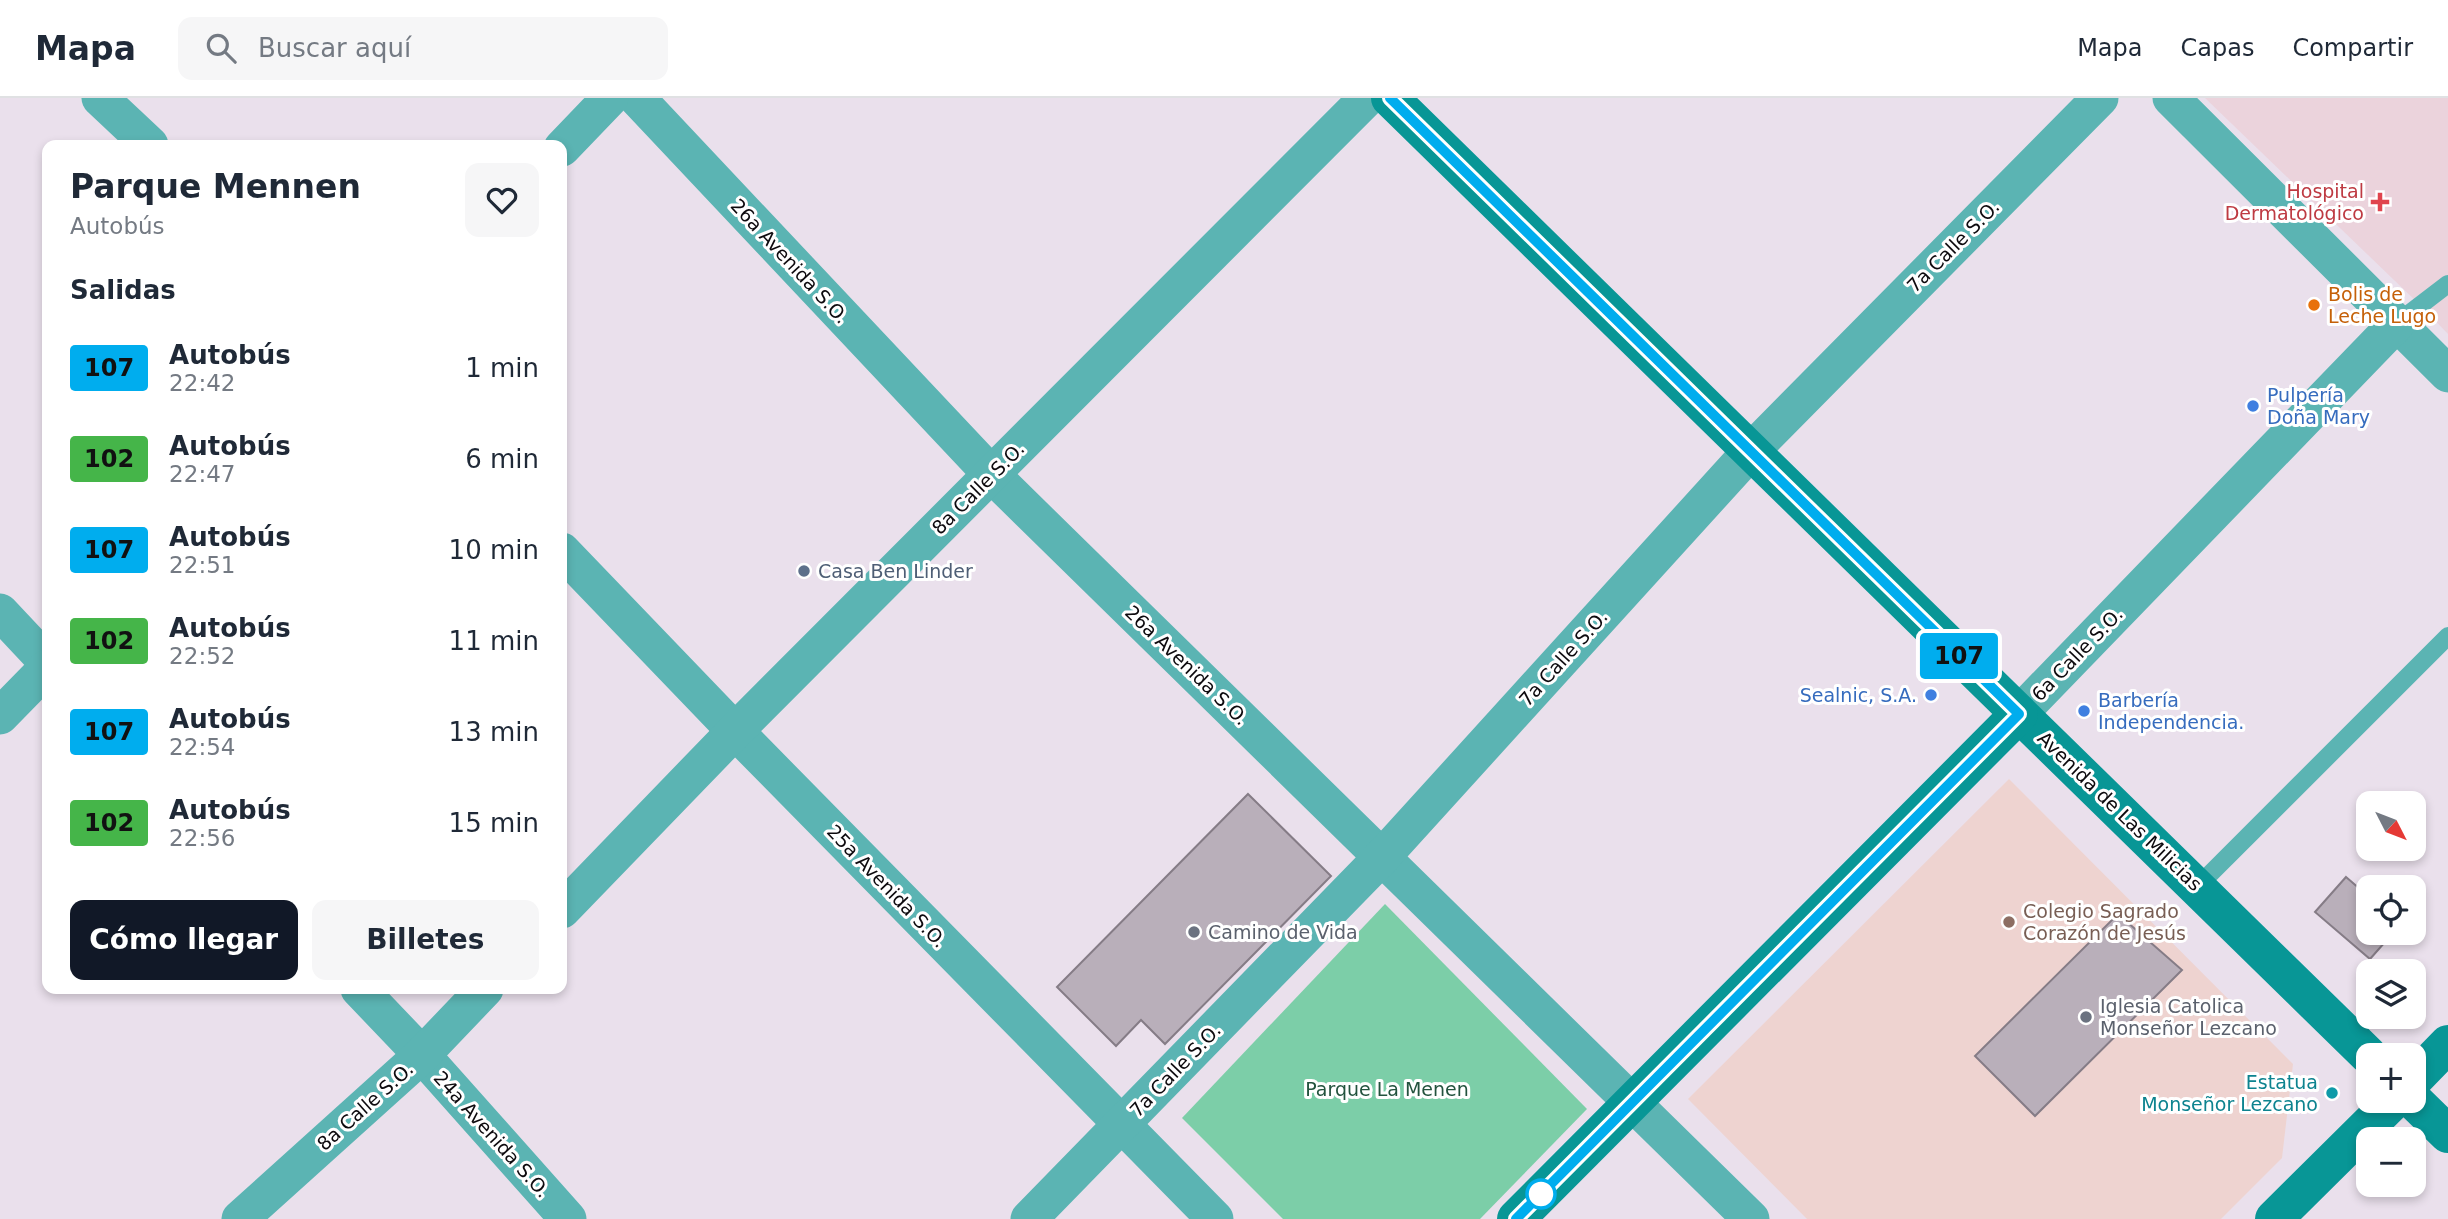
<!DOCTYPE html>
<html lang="es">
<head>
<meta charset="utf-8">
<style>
	body { margin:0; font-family:"DejaVu Sans",sans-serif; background:#f6f6f7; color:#1f2937; height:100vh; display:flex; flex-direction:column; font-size:26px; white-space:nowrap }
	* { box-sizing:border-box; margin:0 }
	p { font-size:23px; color:#747a83 }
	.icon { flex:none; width:38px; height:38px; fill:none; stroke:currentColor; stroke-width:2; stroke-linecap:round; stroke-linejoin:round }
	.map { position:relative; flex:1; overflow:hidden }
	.drawer { position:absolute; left:42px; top:42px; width:525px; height:854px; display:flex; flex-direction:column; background:#fff; border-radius:14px; box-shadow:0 4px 10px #0003 }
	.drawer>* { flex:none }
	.badge { padding:0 14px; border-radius:5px; font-size:24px; line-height:46px }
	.needle { width:46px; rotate:132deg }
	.fabs { position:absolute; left:2356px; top:693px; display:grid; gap:14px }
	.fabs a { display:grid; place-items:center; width:70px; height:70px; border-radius:14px; background:#fff; box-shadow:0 4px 10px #0003; font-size:35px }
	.map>.badge { position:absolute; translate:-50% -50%; box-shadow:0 0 0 4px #fff }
	h2 { padding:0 28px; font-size:26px; line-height:63px }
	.round { display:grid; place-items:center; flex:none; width:74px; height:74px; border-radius:14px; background:#f6f6f7 }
	.summary { display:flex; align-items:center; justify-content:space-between; height:119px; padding:0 28px }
	h1 { font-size:33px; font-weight:700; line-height:52px }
	.cta { display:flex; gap:14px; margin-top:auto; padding:14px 28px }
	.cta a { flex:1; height:80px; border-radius:14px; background:#111827; color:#fff; font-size:28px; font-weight:700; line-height:80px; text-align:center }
	.cta a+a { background:#f6f6f7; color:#1f2937 }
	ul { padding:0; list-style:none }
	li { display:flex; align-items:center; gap:21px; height:91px; padding:0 28px }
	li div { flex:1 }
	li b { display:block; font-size:26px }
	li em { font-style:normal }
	li .badge { min-width:77px; font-weight:700; text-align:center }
	header { display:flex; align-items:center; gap:42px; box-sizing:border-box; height:98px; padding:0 35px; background:#fff; border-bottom:2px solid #e0e1e3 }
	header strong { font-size:33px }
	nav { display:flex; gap:38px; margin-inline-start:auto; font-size:24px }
	.search { width:490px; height:63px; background:#f6f6f7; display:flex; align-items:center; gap:18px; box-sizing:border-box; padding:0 24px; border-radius:14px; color:#747a83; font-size:26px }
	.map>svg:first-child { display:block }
	.education { fill:#eed3d0 }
	.medical { fill:#ebd3dc }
	.green { fill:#7ccea8 }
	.building { fill:#b9afba; stroke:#857c86; stroke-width:2 }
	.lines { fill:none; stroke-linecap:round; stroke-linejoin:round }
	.lane { stroke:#5bb4b3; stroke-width:18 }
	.street { stroke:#5bb4b3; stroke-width:37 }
	.secondary { stroke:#089696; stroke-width:38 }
	.line-casing { stroke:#fff; stroke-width:16 }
	.line { stroke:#00adee; stroke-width:10 }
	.health-dot { fill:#e0444e; stroke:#fff; stroke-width:2.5 }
	.food-dot { fill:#e8710a; stroke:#fff; stroke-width:2.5 }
	.shop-dot { fill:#3f7fe0; stroke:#fff; stroke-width:2.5 }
	.service-dot { fill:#5c6f8a; stroke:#fff; stroke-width:2.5 }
	.education-dot { fill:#8d6e63; stroke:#fff; stroke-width:2.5 }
	.worship-dot { fill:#6b7280; stroke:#fff; stroke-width:2.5 }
	.culture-dot { fill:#0f9aa8; stroke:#fff; stroke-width:2.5 }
	.stop-dot { fill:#fff; stroke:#00adee; stroke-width:3.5 }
	.labels { text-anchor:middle; stroke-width:6; stroke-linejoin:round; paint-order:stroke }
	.health-label { font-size:19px; fill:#be3a42; stroke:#fff; text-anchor:end }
	.street-label { font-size:19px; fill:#0d0a0e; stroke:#fff }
	.food-label { font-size:19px; fill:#c56008; stroke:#fff; text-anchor:start }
	.shop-label { font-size:19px; fill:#366cbe; stroke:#fff; text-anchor:start }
	.service-label { font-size:19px; fill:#4e5e75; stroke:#fff; text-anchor:start }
	.education-label { font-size:19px; fill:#785e54; stroke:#fff; text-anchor:start }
	.worship-label { font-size:19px; fill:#5b616d; stroke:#fff; text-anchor:start }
	.culture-label { font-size:19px; fill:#0d838f; stroke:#fff; text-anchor:end }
	.park-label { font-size:19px; fill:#23533e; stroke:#fff }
</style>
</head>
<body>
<header>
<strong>Mapa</strong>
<div class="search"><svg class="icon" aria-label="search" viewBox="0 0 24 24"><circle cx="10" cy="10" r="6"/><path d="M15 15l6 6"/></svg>Buscar aquí</div>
<nav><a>Mapa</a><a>Capas</a><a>Compartir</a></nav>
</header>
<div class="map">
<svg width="2448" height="1121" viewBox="0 0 2448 1121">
	<rect width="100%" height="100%" fill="#eae0ec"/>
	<polygon class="education" points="2009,681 2293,966 2282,1060 2221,1121 1807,1121 1688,1001"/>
	<polygon class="medical" points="2205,0 2448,0 2448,236 2421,208"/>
	<polygon class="green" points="1385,806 1587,1011 1480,1121 1283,1121 1182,1020"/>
	<g class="building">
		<polygon points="1248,696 1331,778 1165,946 1141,922 1116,948 1057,889"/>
		<polygon points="2346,779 2368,798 2368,835 2393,835 2370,861 2315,814"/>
		<polygon points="2118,816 2182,872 2035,1018 1975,958"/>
	</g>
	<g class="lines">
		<g class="lane">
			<polyline points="2397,225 2448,186"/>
			<polyline points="2198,788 2448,538"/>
		</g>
		<g class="street">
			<polyline points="100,0 150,47"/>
			<polyline points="637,0 992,377 1751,1121"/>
			<polyline points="2171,0 2448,276"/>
			<polyline points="562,50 610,0"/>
			<polyline points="562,453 735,633 1215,1121"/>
			<polyline points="0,514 47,564"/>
			<polyline points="2019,616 2397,225"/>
			<polyline points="0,618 47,570"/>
			<polyline points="562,812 735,633 1367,0"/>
			<polyline points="359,891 422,957 568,1121"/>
			<polyline points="240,1121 422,957 485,891"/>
			<polyline points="1029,1121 1383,758 1750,354 2100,0"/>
		</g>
		<g class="secondary">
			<polyline points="1390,0 2368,957"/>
			<polyline points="2413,982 2448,946"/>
			<polyline points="2413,1002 2448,1036"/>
			<polyline points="1516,1121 2019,616"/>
			<polyline points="2274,1121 2393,1003"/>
		</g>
	</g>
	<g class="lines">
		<g class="line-casing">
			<polyline id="line" points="1390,0 2019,616 1516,1121"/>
		</g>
		<use href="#line" class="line"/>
	</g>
	<path class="health-dot" d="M2376.5 93.5h7v7h7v7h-7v7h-7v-7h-7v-7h7z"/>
	<circle class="food-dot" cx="2314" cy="207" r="7"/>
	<g class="shop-dot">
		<circle cx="2253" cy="308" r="7"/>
		<circle cx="1931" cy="597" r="7"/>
		<circle cx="2084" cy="613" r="7"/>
	</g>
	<circle class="service-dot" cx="804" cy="473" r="7"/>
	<circle class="education-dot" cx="2009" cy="824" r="7"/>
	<g class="worship-dot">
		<circle cx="1194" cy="834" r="7"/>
		<circle cx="2086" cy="919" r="7"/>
	</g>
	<circle class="culture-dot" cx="2332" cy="995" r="7"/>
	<circle class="stop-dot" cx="1541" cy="1096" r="14"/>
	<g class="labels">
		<g class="health-label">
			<text x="2364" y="100">Hospital<tspan x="2364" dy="22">Dermatológico</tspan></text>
		</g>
		<g class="street-label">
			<text transform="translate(1953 148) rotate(-45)" y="7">7a Calle S.O.</text>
			<text transform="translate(790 163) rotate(47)" y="7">26a Avenida S.O.</text>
			<text transform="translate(978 390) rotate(-45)" y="7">8a Calle S.O.</text>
			<text transform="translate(2077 556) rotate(-46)" y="7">6a Calle S.O.</text>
			<text transform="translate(1563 560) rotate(-48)" y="7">7a Calle S.O.</text>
			<text transform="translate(1187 567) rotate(44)" y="7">26a Avenida S.O.</text>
			<text transform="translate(2120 713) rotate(44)" y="7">Avenida de Las Milicias</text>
			<text transform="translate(887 788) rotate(46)" y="7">25a Avenida S.O.</text>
			<text transform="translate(1175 972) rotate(-46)" y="7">7a Calle S.O.</text>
			<text transform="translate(365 1008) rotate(-42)" y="7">8a Calle S.O.</text>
			<text transform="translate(492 1036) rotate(48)" y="7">24a Avenida S.O.</text>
		</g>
		<g class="food-label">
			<text x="2328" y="203">Bolis de<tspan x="2328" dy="22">Leche Lugo</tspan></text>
		</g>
		<g class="shop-label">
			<text x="2267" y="304">Pulpería<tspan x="2267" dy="22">Doña Mary</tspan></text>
			<text x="1917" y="604" text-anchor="end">Sealnic, S.A.</text>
			<text x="2098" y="609">Barbería<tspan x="2098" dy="22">Independencia.</tspan></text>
		</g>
		<g class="service-label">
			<text x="818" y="480">Casa Ben Linder</text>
		</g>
		<g class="education-label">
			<text x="2023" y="820">Colegio Sagrado<tspan x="2023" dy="22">Corazón de Jesús</tspan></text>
		</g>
		<g class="worship-label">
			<text x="1208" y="841">Camino de Vida</text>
			<text x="2100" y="915">Iglesia Catolica<tspan x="2100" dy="22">Monseñor Lezcano</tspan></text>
		</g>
		<g class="culture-label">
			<text x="2318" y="991">Estatua<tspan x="2318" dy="22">Monseñor Lezcano</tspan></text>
		</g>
		<g class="park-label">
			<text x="1387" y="998">Parque La Menen</text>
		</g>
	</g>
</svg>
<div class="fabs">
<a><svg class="needle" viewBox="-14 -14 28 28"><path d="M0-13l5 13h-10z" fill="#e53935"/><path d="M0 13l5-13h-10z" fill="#747a83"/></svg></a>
<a><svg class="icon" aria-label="locate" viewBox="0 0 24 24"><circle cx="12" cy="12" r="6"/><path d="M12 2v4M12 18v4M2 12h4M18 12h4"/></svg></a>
<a><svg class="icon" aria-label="layers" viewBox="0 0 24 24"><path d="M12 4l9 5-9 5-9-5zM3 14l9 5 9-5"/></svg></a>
<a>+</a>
<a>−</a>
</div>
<b class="badge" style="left:1959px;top:558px;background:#00adee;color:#111">107</b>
<section class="drawer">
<div class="summary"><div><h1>Parque Mennen</h1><p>Autobús</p></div><a class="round"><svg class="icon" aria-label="heart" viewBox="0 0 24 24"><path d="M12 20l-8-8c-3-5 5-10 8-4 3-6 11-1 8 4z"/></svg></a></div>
<h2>Salidas</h2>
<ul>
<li><span class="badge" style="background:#00adee;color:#111">107</span><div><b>Autobús</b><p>22:42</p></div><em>1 min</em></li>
<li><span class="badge" style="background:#45b549;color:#111">102</span><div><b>Autobús</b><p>22:47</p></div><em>6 min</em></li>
<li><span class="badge" style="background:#00adee;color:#111">107</span><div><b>Autobús</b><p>22:51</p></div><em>10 min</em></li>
<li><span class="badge" style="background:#45b549;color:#111">102</span><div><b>Autobús</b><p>22:52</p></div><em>11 min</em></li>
<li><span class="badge" style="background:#00adee;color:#111">107</span><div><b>Autobús</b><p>22:54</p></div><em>13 min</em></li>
<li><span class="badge" style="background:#45b549;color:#111">102</span><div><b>Autobús</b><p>22:56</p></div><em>15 min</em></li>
</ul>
<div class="cta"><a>Cómo llegar</a><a>Billetes</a></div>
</section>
</div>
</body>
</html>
